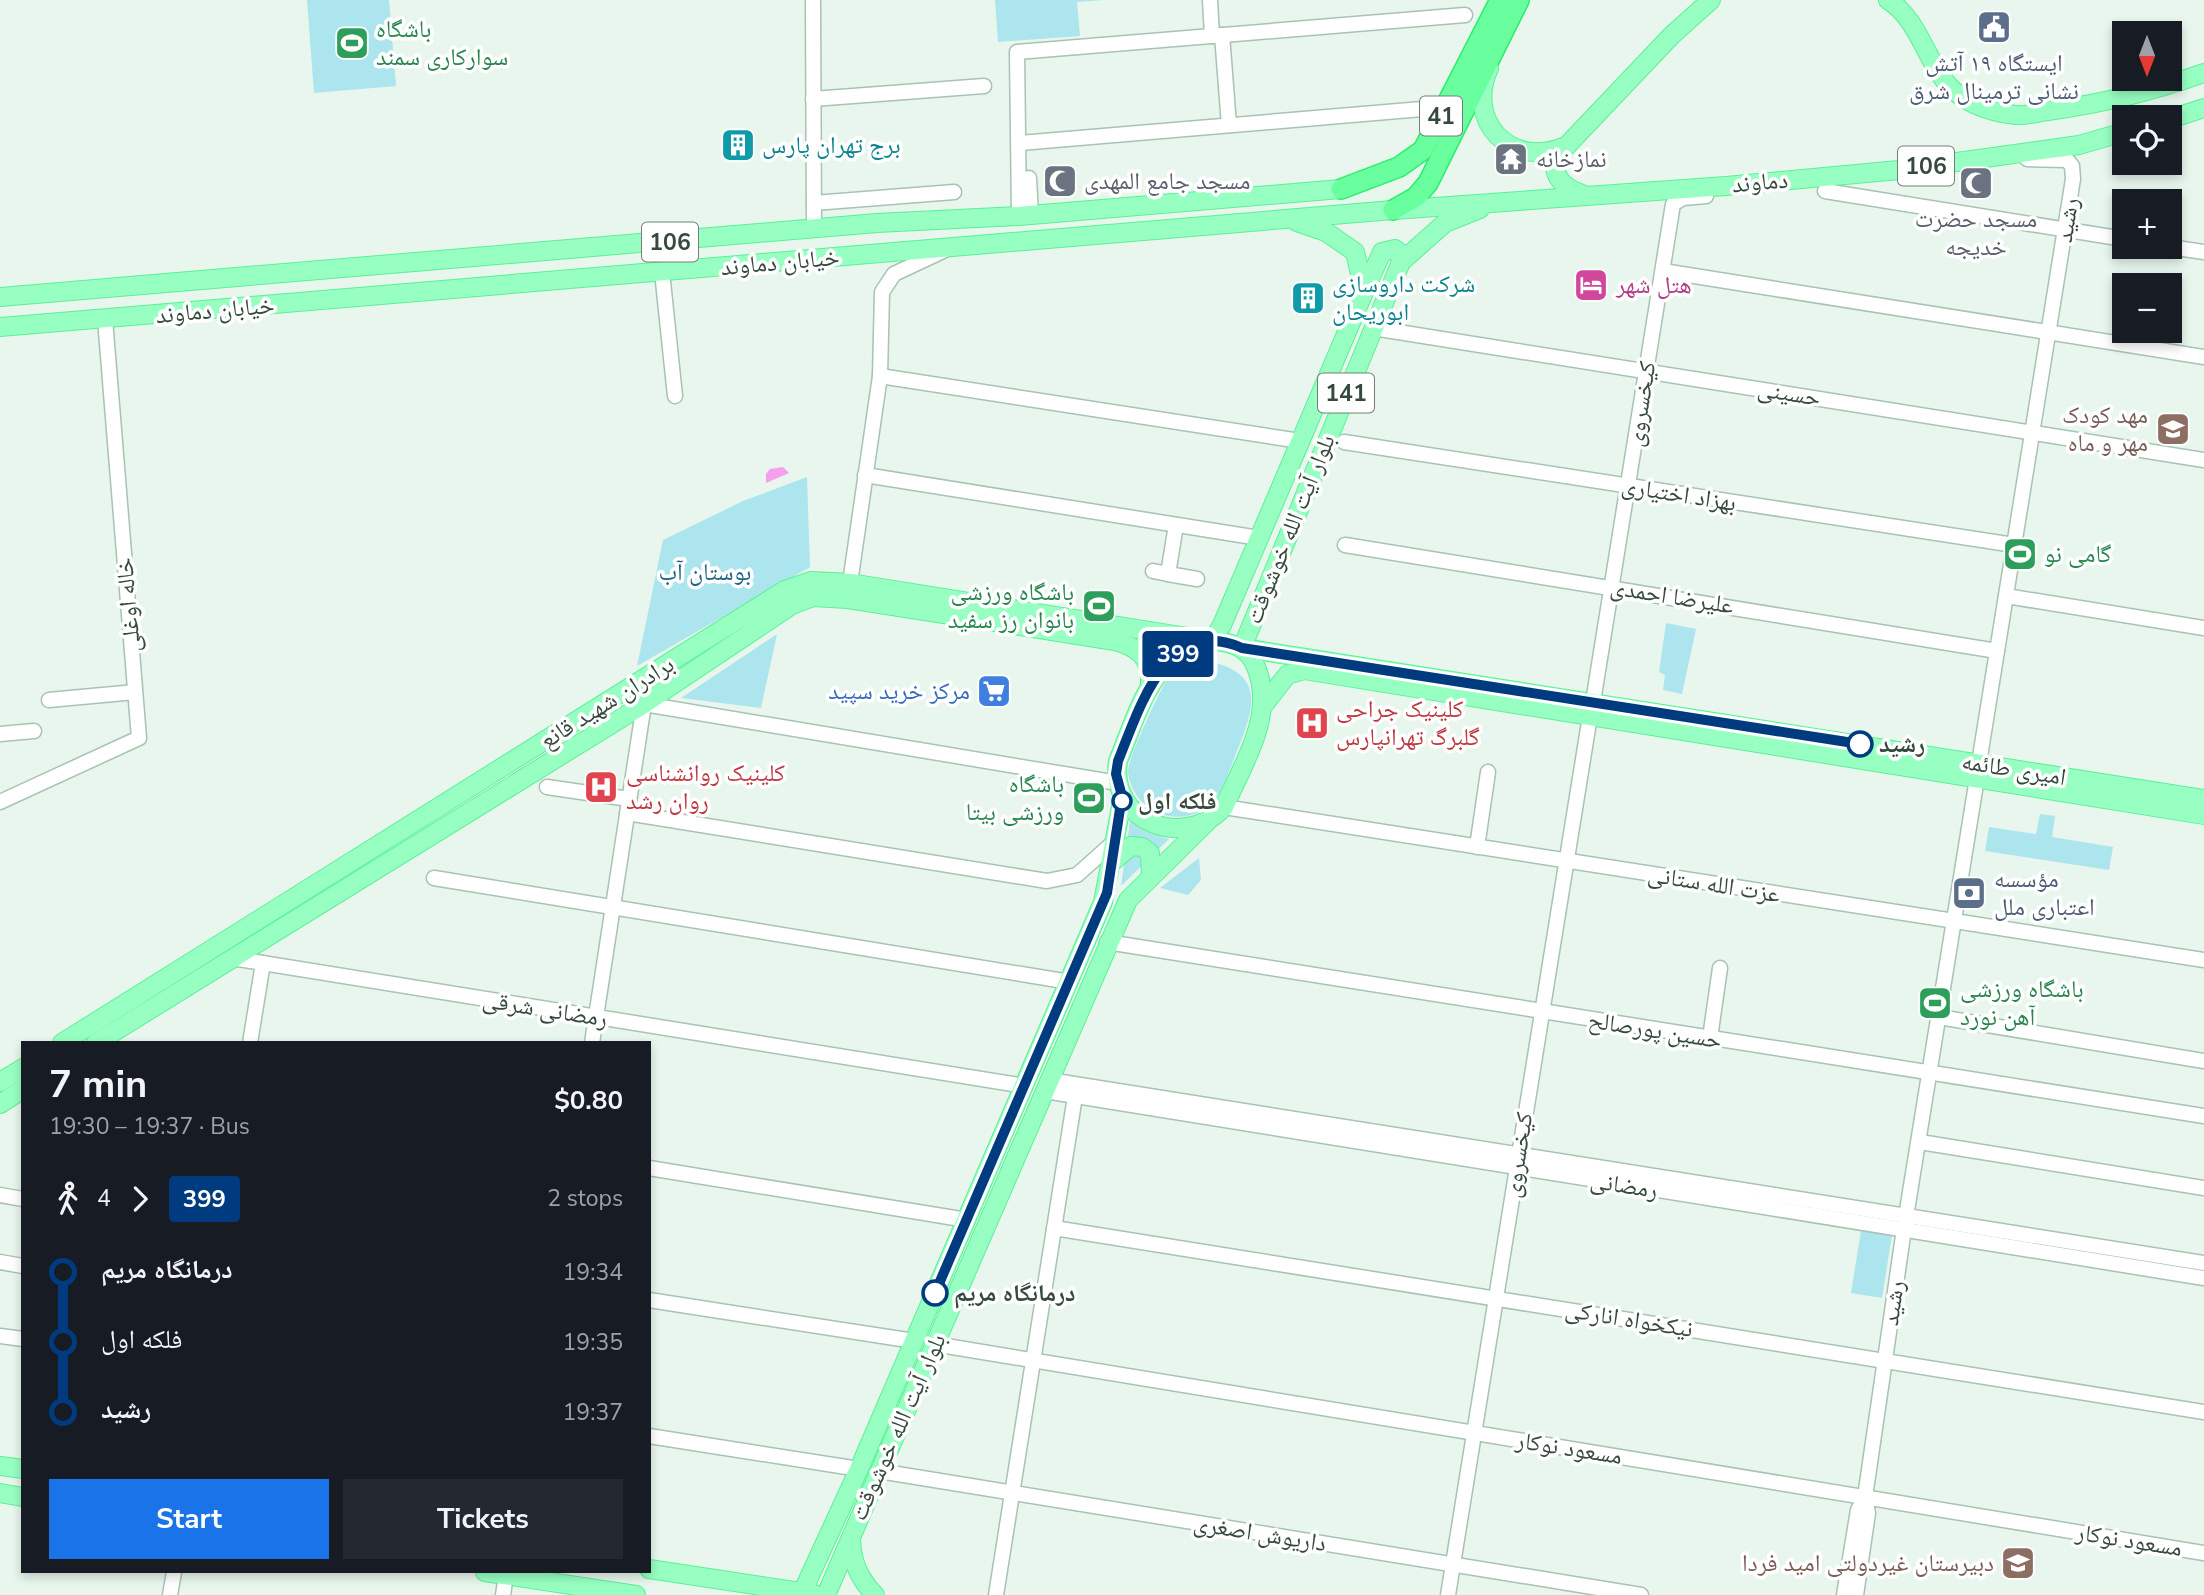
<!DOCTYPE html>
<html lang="en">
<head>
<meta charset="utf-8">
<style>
	body { margin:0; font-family:"Nunito Sans","Noto Naskh Arabic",sans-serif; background:#242831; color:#f1f3f6; height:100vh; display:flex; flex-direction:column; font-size:26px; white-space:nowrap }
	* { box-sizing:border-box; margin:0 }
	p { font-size:23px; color:#9ea1a6 }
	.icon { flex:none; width:38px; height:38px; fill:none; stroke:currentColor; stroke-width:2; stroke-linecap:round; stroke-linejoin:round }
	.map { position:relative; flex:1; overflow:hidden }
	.drawer { position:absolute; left:21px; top:1041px; width:630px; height:532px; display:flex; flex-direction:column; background:#171b24; border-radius:0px; box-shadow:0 4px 10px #0003 }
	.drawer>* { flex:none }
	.badge { padding:0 14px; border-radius:5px; font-size:24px; line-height:46px }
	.needle { width:46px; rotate:180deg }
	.fabs { position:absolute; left:2112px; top:21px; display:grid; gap:14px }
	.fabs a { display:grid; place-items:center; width:70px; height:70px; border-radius:0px; background:#171b24; box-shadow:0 4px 10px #0003; font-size:35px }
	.map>.badge { position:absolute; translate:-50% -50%; box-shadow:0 0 0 4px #fff }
	.legs { display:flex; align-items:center; gap:10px; height:77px; padding:0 28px; font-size:23px }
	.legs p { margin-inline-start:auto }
	.headline { display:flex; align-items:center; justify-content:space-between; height:119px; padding:0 28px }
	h1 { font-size:38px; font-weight:700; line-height:52px }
	.action { display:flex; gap:14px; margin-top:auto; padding:14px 28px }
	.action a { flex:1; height:80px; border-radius:0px; background:#1a73e8; color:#fff; font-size:28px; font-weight:700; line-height:80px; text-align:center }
	.action a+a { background:#242831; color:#f1f3f6 }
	ul { padding:0 28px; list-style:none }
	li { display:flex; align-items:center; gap:24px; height:70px; font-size:26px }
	li i { display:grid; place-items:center; width:10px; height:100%; margin:0 9px; background:currentColor }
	li i::after { content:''; width:18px; height:18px; margin:-9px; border:5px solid; border-radius:50%; background:#171b24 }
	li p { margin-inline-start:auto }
	li:first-child i { background:linear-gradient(#0000 50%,currentColor 0) }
	li:last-child i { background:linear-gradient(currentColor 50%,#0000 0) }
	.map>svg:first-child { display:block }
	.green { fill:#ace5ee }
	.water { fill:#f89eef }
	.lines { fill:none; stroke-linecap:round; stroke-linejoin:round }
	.minor-casing { stroke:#a9c2b2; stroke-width:17 }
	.major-casing { stroke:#5af196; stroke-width:20 }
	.highway-casing { stroke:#29ef69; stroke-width:22 }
	.minor { stroke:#fff; stroke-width:14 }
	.major { stroke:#97ffc2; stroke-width:18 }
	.highway { stroke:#69ff9f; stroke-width:19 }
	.line-1-casing { stroke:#fff; stroke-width:16 }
	.line-1 { stroke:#003b80; stroke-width:10 }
	.stop-1-dot { fill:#fff; stroke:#003b80; stroke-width:3.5 }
	.labels { text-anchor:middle; stroke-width:7; stroke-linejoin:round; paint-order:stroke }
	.shield { fill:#fff; stroke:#728076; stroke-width:2 }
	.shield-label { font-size:23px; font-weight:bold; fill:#354a3c }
	.leisure-label { font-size:24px; fill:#27864d; stroke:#fff; text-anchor:start }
	.service-label { font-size:24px; fill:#4e5e75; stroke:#fff }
	.culture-label { font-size:24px; fill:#0d838f; stroke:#fff; text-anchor:start }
	.worship-label { font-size:24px; fill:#5b616d; stroke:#fff; text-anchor:start }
	.street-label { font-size:24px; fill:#354a3c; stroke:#fff }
	.hotel-label { font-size:24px; fill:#b23c85; stroke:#fff; text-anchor:start }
	.education-label { font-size:24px; fill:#785e54; stroke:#fff; text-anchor:end }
	.park-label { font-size:24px; fill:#216483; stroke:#fff }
	.shop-label { font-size:24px; fill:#366cbe; stroke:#fff; text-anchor:end }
	.health-label { font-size:24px; fill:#be3a42; stroke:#fff; text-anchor:start }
	.stop-label { font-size:24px; font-weight:bold; fill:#354a3c; stroke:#fff; text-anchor:start }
</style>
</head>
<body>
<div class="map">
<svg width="2204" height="1595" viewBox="0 0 2204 1595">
	<rect width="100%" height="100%" fill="#e8f6ed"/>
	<g class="green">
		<polygon points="307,0 389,0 396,86 314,93"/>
		<polygon points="995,0 1104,0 1077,2 1080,36 998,42"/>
		<polygon points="807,477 810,567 637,666 663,540 743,501"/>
		<polygon points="1666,623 1696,629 1682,694 1663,690 1665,675 1659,672"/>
		<polygon points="777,634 761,708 681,698"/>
		<path d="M1204 660C1265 672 1256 705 1237 751 1231 766 1226 782 1218 796 1204 821 1163 823 1144 804 1135 795 1129 784 1128 771 1128 759 1162 684 1171 674 1180 664 1190 662 1204 660Z"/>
		<polygon points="2040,814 2055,816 2052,837 2113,847 2109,870 1985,851 1989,827 2036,834"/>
		<polygon points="1130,821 1147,832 1169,839 1121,886"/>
		<polygon points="1199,858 1201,880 1188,895 1160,888"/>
		<polygon points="1861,1231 1892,1235 1882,1298 1851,1293"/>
	</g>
	<polygon class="water" points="783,467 789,473 766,483 766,474 770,469"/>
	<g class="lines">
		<g class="minor-casing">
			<g id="minor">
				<polyline points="813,0 814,229"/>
				<polyline points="1210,0 1212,36"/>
				<polyline points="1222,35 1229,125"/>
				<polyline points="813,99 984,86"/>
				<polyline points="1020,143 1422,109"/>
				<polyline points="1029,178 1031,215"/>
				<polyline points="1825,191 2124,239"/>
				<polyline points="814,203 954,192"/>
				<polyline points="1019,216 1017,52 1465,15"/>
				<polyline points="2170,247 2204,252"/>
				<polyline points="1663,271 2204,357"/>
				<polyline points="662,272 675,396"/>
				<polyline points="1373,328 2204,460"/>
				<polyline points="880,376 1300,441"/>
				<polyline points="1344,442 2014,545"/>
				<polyline points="865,475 1259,538"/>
				<polyline points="1345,545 1997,651"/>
				<polyline points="1153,571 1168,574 1176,525"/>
				<polyline points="1168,574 1197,579"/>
				<polyline points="850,583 880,376 882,292 894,274 943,251"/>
				<polyline points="2006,596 2204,628"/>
				<polyline points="49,700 135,692"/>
				<polyline points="1593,702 1673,204 1683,198 1706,196"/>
				<polyline points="644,704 1118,783"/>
				<polyline points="0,734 34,731"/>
				<polyline points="1979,763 2073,179 2072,166 2067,160 2027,159"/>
				<polyline points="547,787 629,799"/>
				<polyline points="0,802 139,738 105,319"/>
				<polyline points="1224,807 2204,960"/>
				<polyline points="627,813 1047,881 1077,875 1115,841"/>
				<polyline points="1477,847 1488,772"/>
				<polyline points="434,878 1070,982"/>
				<polyline points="1107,942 2204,1116"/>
				<polyline points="232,958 1025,1086"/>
				<polyline points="1939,1017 2204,1061"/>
				<polyline points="1710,1038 1720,968"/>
				<polyline points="250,1043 263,963"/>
				<polyline points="592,1043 644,704"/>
				<polyline points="1049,1080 2204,1263"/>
				<polyline points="1045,1091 2204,1278"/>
				<polyline points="1920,1142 2204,1188"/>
				<polyline points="649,1168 967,1220"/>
				<polyline points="0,1195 23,1199"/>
				<polyline points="1054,1228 2204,1412"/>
				<polyline points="0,1262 23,1266"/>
				<polyline points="649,1300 914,1341"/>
				<polyline points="0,1336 23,1339"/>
				<polyline points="934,1344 2204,1553"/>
				<polyline points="649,1436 859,1469"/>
				<polyline points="879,1471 1641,1595"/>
				<polyline points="170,1595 174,1572"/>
				<polyline points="503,1595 506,1575"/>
				<polyline points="996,1595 1076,1090"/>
				<polyline points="1448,1595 1590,716"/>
				<polyline points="1844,1595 1858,1510 1865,1497"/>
				<polyline points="1856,1595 1868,1513 1865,1497 1904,1229 1977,778"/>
			</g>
		</g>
		<g class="major-casing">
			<g id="major">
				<path d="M1888 0C1921 21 1925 63 1953 90 1969 105 1994 113 2016 115 2027 116 2038 112 2048 111 2100 104 2154 91 2204 73"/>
				<path d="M1489 68C1465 121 1510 168 1563 147"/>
				<polyline points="2170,119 2204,108"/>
				<path d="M1582 194C1564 188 1549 175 1558 155L1672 35 1711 0"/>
				<polyline points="1480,209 1445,223 1401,262 1242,648 2204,799"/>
				<polyline points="1364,292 1382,252 1395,249 1400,253 1401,262"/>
				<polyline points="0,297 877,223 1019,216 1341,189"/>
				<polyline points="0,327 1393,210 1726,186 1899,170 2079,145 2124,132"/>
				<path d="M1212 641C1232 642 1248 647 1256 667 1276 715 1243 764 1224 807 1185 850 1109 823 1118 761 1139 711 1151 653 1212 641Z"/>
				<polyline points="1263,706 1287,675 1304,670 2204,815"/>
				<polyline points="1112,862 1131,846 1142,847 1150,853 1151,877"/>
				<polyline points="62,1043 785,590 811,581 850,583 1212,641 1222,625 1364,292 1355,252 1326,232 1297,222"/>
				<path d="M96 1043 644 704 792 605 813 597 848 599 1115 641C1138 647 1151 658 1150 682"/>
				<polyline points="0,1082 23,1068"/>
				<polyline points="0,1104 23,1089"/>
				<polyline points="0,1466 23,1469"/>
				<polyline points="0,1493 23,1497"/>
				<path d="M851 1540C852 1562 859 1579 875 1595"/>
				<polyline points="649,1569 814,1594"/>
				<polyline points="485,1572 636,1595"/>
				<polyline points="801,1595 859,1469 1103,902 1123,796"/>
				<polyline points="826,1595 1128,900 1207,822"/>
			</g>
		</g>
		<g class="highway-casing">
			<g id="highway">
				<polyline points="1341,189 1399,167 1423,150 1500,0"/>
				<polyline points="1393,210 1416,197 1428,183 1519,0"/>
			</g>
		</g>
		<use href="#minor" class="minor"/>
		<use href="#major" class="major"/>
		<use href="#highway" class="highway"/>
	</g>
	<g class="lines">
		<g class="line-1-casing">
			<path id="line-1" d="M935 1293 1107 893 1122 796 1116 774 1118 761C1139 710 1166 614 1242 648L1860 744"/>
		</g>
		<use href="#line-1" class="line-1"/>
	</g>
	<defs>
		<g id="civic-square" transform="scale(1.75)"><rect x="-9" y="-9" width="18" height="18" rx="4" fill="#5c6f8a" stroke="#fff"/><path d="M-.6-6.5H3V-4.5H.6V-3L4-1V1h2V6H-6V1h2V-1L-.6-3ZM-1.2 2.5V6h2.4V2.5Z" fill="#fff"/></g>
		<g id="stadium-square" transform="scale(1.75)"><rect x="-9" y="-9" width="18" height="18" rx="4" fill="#2e9e5b" stroke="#fff"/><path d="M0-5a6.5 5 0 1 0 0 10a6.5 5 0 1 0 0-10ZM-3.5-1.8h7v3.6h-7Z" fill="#fff"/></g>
		<g id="building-square" transform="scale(1.75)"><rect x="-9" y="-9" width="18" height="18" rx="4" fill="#0f9aa8" stroke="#fff"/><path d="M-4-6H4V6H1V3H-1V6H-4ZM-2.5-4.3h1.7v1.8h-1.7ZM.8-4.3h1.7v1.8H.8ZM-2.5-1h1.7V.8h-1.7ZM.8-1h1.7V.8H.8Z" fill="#fff"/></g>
		<g id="temple-square" transform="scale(1.75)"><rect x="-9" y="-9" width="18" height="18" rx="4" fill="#6b7280" stroke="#fff"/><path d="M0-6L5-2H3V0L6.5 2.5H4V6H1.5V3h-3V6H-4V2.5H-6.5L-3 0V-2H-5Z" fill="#fff"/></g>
		<g id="mosque-square" transform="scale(1.75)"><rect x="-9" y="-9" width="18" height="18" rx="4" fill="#6b7280" stroke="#fff"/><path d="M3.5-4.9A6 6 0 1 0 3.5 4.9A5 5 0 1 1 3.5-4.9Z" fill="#fff"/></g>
		<g id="hotel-square" transform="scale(1.75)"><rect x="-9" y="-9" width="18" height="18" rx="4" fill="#d1479c" stroke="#fff"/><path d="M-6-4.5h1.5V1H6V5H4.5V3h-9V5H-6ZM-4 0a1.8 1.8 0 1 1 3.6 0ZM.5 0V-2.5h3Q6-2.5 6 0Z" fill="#fff"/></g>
		<g id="school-square" transform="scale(1.75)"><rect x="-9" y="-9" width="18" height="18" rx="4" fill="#8d6e63" stroke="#fff"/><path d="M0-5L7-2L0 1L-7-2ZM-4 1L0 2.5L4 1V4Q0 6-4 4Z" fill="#fff"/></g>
		<g id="supermarket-square" transform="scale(1.75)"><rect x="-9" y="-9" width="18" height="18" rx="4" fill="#3f7fe0" stroke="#fff"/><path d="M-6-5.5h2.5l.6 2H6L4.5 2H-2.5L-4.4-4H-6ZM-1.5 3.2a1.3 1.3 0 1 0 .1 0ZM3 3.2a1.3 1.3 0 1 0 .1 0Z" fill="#fff"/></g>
		<g id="hospital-square" transform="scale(1.75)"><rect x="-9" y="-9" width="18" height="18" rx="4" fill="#e0444e" stroke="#fff"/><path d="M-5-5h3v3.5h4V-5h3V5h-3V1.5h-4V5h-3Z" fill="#fff"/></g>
		<g id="bank-square" transform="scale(1.75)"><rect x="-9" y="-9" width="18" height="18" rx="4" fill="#5c6f8a" stroke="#fff"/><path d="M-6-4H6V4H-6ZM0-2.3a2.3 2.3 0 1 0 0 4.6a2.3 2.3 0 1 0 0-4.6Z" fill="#fff"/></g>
	</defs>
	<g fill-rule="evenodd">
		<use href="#civic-square" x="1994" y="27"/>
		<use href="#stadium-square" x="352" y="43"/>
		<use href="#building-square" x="738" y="145"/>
		<use href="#temple-square" x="1511" y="159"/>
		<use href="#mosque-square" x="1060" y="181"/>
		<use href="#mosque-square" x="1976" y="183"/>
		<use href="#hotel-square" x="1591" y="285"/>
		<use href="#building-square" x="1308" y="298"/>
		<use href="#school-square" x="2173" y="429"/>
		<use href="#stadium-square" x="2020" y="554"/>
		<use href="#stadium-square" x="1099" y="606"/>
		<use href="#supermarket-square" x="994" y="691"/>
		<use href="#hospital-square" x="1312" y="723"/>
		<use href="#hospital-square" x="601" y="787"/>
		<use href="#stadium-square" x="1089" y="798"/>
		<use href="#bank-square" x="1969" y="893"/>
		<use href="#stadium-square" x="1935" y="1003"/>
		<use href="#school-square" x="2018" y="1563"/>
	</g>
	<g class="stop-1-dot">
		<circle cx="1860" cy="744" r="12"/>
		<circle cx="1122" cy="801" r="9"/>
		<circle cx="935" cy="1293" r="12"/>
	</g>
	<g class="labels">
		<g class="shield">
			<rect x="1420" y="96.5" width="42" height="39" rx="5"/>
			<rect x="1898" y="146.5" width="56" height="39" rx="5"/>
			<rect x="642" y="222.5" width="56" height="39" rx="5"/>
			<rect x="1318" y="373.5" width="56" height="39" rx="5"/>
		</g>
		<g class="shield-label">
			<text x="1441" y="124">41</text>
			<text x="1926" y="174">106</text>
			<text x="670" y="250">106</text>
			<text x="1346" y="401">141</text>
		</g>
		<g class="leisure-label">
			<text x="376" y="37">باشگاه<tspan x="376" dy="28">سوارکاری سمند</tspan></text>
			<text x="2044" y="562">گامی نو</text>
			<text x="1074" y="600" text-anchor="end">باشگاه ورزشی<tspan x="1074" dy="28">بانوان رز سفید</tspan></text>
			<text x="1064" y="792" text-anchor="end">باشگاه<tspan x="1064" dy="28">ورزشی بیتا</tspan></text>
			<text x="1960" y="997">باشگاه ورزشی<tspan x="1960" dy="28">آهن نورد</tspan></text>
		</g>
		<g class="service-label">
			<text x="1994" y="71">ایستگاه ۱۹ آتش<tspan x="1994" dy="28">نشانی ترمینال شرق</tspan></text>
			<text x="1994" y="887" text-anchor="start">مؤسسه<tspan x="1994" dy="28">اعتباری ملل</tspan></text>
		</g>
		<g class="culture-label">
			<text x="762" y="153">برج تهران پارس</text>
			<text x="1332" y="292">شرکت داروسازی<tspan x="1332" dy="28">ابوریحان</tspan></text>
		</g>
		<g class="worship-label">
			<text x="1536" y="167">نمازخانه</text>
			<text x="1084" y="189">مسجد جامع المهدی</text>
			<text x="1976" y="227" text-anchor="middle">مسجد حضرت<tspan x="1976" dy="28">خدیجه</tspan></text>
		</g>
		<g class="street-label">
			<text transform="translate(1760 182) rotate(-5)" y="8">دماوند</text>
			<text transform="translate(2067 220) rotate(-81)" y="8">رشید</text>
			<text transform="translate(780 262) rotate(-5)" y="8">خیابان دماوند</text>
			<text transform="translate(215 310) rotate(-5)" y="8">خیابان دماوند</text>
			<text transform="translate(1789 393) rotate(9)" y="8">حسینی</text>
			<text transform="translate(1641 404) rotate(-81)" y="8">کیخسروی</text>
			<text transform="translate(1679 494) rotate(9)" y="8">بهزاد اختیاری</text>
			<text transform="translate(1290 529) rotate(-68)" y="8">بلوار آیت الله خوشوقت</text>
			<text transform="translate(1672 596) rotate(9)" y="8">علیرضا احمدی</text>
			<text transform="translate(128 605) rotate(-95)" y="8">خاله اوغلی</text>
			<text transform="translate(607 702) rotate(-32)" y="8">برادران شهید قانع</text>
			<text transform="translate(2014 769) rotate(9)" y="8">امیری طائمه</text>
			<text transform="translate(1714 884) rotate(9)" y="8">عزت الله ستانی</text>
			<text transform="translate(545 1009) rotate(9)" y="8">رمضانی شرقی</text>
			<text transform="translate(1655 1030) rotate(9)" y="8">حسین پورصالح</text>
			<text transform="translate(1518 1155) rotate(-81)" y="8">کیخسروی</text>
			<text transform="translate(1624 1185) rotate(9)" y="8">رمضانی</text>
			<text transform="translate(1893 1303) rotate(-82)" y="8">رشید</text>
			<text transform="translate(1629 1319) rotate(9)" y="8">نیکخواه انارکی</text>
			<text transform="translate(898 1427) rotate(-66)" y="8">بلوار آیت الله خوشوقت</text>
			<text transform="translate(1569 1448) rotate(9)" y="8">مسعود نوکار</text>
			<text transform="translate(1260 1533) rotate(9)" y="8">داریوش اصغری</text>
			<text transform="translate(2129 1540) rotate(9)" y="8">مسعود نوکار</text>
		</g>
		<g class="hotel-label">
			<text x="1616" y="293">هتل شهر</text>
		</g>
		<g class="education-label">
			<text x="2148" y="423">مهد کودک<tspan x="2148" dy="28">مهر و ماه</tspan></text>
			<text x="1994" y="1571">دبیرستان غیردولتی امید فردا</text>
		</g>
		<g class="park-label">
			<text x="705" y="580">بوستان آب</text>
		</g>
		<g class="shop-label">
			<text x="970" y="699">مرکز خرید سپید</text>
		</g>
		<g class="health-label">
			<text x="1336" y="717">کلینیک جراحی<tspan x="1336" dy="28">گلبرگ تهرانپارس</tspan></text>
			<text x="626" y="781">کلینیک روانشناسی<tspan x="626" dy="28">روان رشد</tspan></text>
		</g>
		<g class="stop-label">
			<text x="1879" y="752">رشید</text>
			<text x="1138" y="809">فلکه اول</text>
			<text x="954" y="1301">درمانگاه مریم</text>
		</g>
	</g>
</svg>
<div class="fabs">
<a><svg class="needle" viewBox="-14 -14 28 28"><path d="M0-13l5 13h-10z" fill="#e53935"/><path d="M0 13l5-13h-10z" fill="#9ea1a6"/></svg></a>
<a><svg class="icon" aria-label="locate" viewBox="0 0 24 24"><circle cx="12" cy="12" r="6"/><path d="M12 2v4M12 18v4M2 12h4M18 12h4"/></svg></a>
<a>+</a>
<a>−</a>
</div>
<b class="badge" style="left:1178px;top:654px;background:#003b80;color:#fff">399</b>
<section class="drawer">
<div class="headline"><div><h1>7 min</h1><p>19:30 – 19:37 · Bus</p></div><b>$0.80</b></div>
<div class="legs"><svg class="icon" aria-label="walk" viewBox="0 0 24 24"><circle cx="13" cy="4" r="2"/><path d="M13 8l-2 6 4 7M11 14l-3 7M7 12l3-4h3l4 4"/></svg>4<svg class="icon" aria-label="forward" viewBox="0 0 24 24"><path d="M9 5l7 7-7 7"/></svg><b class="badge" style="background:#003b80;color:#fff">399</b><p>2 stops</p></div>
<ul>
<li><i style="color:#003b80"></i><b>درمانگاه مریم</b><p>19:34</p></li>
<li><i style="color:#003b80"></i><span>فلکه اول</span><p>19:35</p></li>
<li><i style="color:#003b80"></i><b>رشید</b><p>19:37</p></li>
</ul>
<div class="action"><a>Start</a><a>Tickets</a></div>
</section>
</div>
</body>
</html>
